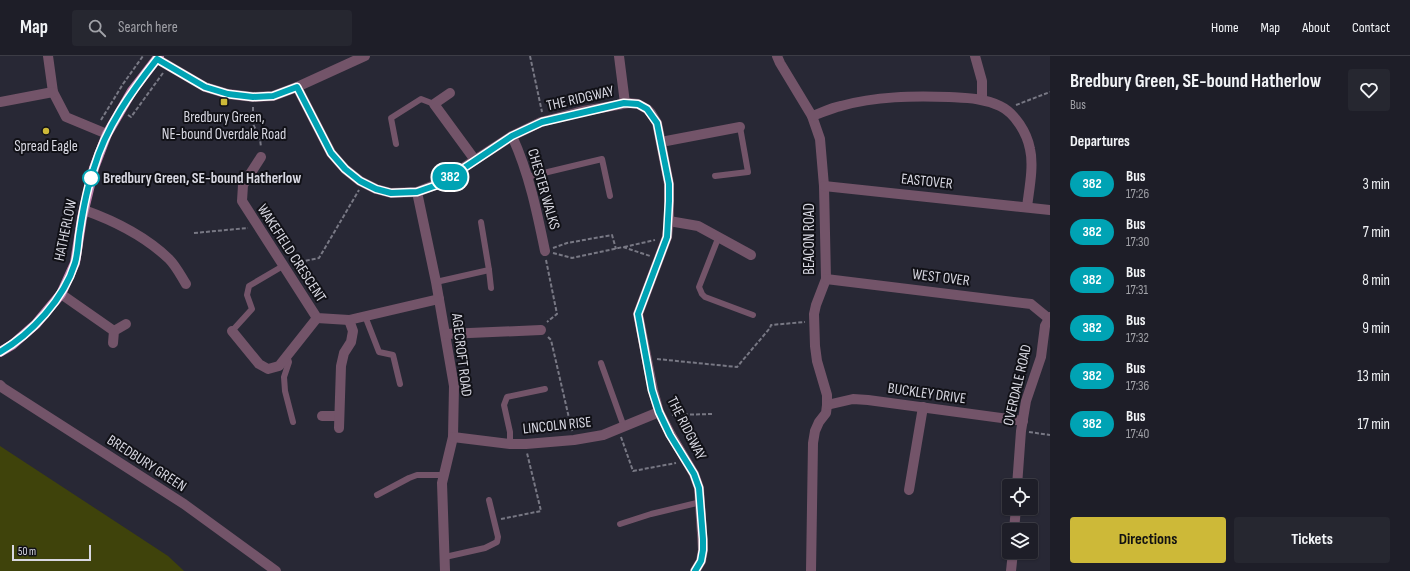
<!DOCTYPE html>
<html lang="en">
<head>
<meta charset="utf-8">
<style>
	body { margin:0; font-family:"Sofia Sans Condensed",sans-serif; background:#262730; color:#f1f3f6; height:100vh; display:flex; flex-direction:column; font-size:15px; white-space:nowrap }
	* { box-sizing:border-box; margin:0 }
	p { font-size:13px; color:#a1a2a8 }
	.icon { flex:none; width:22px; height:22px; fill:none; stroke:currentColor; stroke-width:2; stroke-linecap:round; stroke-linejoin:round }
	.map { position:relative; flex:1; overflow:hidden }
	.panel { display:flex; flex-direction:column; background:#1e1e28; width:360px }
	.panel>* { flex:none }
	.badge { padding:0 8px; border-radius:13px; font-size:14px; line-height:26px }
	.controls { position:absolute; left:1002px; top:423px; display:grid; gap:8px }
	.controls a { display:grid; place-items:center; width:36px; height:36px; border-radius:4px; background:#1e1e28; box-shadow:0 1px 3px #0004,0 0 0 1px #3c3c45; font-size:20px }
	.scale { position:absolute; left:12px; bottom:10px; width:79px; box-sizing:border-box; padding-left:4px; border:2px solid #d8d8e2; border-top:0; font-size:11px; line-height:14px; white-space:nowrap; color:#d8d8e2; -webkit-text-stroke:3px #111117; paint-order:stroke }
	.map>.badge { position:absolute; translate:-50% -50%; box-shadow:0 0 0 2px #fff }
	h2 { padding:0 20px; font-size:15px; line-height:36px }
	.round { display:grid; place-items:center; flex:none; width:42px; height:42px; border-radius:4px; background:#262730 }
	.headline { display:flex; align-items:center; justify-content:space-between; height:68px; padding:0 20px }
	h1 { font-size:19px; font-weight:700; line-height:30px }
	.cta { display:flex; gap:8px; margin-top:auto; padding:8px 20px }
	.cta a { flex:1; height:46px; border-radius:4px; background:#cdb938; color:#111; font-size:16px; font-weight:700; line-height:46px; text-align:center }
	.cta a+a { background:#262730; color:#f1f3f6 }
	ul { padding:0; list-style:none }
	li { display:flex; align-items:center; gap:12px; height:48px; padding:0 20px }
	li div { flex:1 }
	li b { display:block; font-size:15px }
	li em { font-style:normal }
	li .badge { min-width:44px; font-weight:700; text-align:center }
	header { display:flex; align-items:center; gap:24px; box-sizing:border-box; height:56px; padding:0 20px; background:#1e1e28; border-bottom:1px solid #3c3c45 }
	header strong { font-size:19px }
	nav { display:flex; gap:22px; margin-inline-start:auto; font-size:14px }
	.search { width:280px; height:36px; background:#262730; display:flex; align-items:center; gap:10px; box-sizing:border-box; padding:0 14px; border-radius:4px; color:#a1a2a8; font-size:15px }
	main { display:flex; flex:1; min-height:0 }
	.map>svg:first-child { display:block }
	.green { fill:#3f430b }
	.lines { fill:none; stroke-linecap:round; stroke-linejoin:round }
	.path { stroke:#787884; stroke-width:2; stroke-dasharray:4 2; stroke-linecap:butt }
	.lane { stroke:#735469; stroke-width:6 }
	.street { stroke:#735469; stroke-width:10 }
	.primary { stroke:#bc7da9; stroke-width:10 }
	.line-casing { stroke:#fff; stroke-width:9 }
	.line { stroke:#00a3b4; stroke-width:6 }
	.poi-dot { fill:#cdb938; stroke:#111117; stroke-width:1.5 }
	.stop-dot { fill:#fff; stroke:#00a3b4; stroke-width:2 }
	.labels { text-anchor:middle; stroke-width:4; stroke-linejoin:round; paint-order:stroke }
	.street-label { font-size:15px; fill:#d8d8e2; stroke:#111117 }
	.poi-label { font-size:15px; fill:#d8d8e2; stroke:#111117 }
	.stop-label { font-size:15px; font-weight:bold; fill:#d8d8e2; stroke:#111117; text-anchor:start }
</style>
</head>
<body>
<header>
<strong>Map</strong>
<div class="search"><svg class="icon" aria-label="search" viewBox="0 0 24 24"><circle cx="10" cy="10" r="6"/><path d="M15 15l6 6"/></svg>Search here</div>
<nav><a>Home</a><a>Map</a><a>About</a><a>Contact</a></nav>
</header>
<main>
<div class="map">
<svg width="1050" height="515" viewBox="0 0 1050 515">
	<rect width="100%" height="100%" fill="#282835"/>
	<polygon class="green" points="0,390 168,500 184,515 0,515"/>
	<g class="lines">
		<g class="path">
			<polyline points="530,0 542,56"/>
			<polyline points="1016,49 1050,36"/>
			<polyline points="253,51 253,68 260,83 261,91"/>
			<polyline points="128,59 131,61 163,17"/>
			<polyline points="101,64 123,28 143,0"/>
			<polyline points="194,177 248,172"/>
			<polyline points="624,191 655,184"/>
			<polyline points="553,192 567,187 612,179 616,193"/>
			<polyline points="553,197 572,202 623,191 650,200"/>
			<polyline points="546,204 557,258 547,266"/>
			<polyline points="294,207 319,202 359,134"/>
			<polyline points="548,281 551,284 572,375"/>
			<polyline points="657,303 737,311 770,272 771,269 805,266"/>
			<polyline points="672,359 713,358"/>
			<polyline points="1029,376 1050,379"/>
			<polyline points="621,381 633,415 676,407"/>
			<polyline points="501,463 541,455 527,397"/>
		</g>
		<g class="lane">
			<polyline points="396,88 391,62 421,43 434,48"/>
			<polyline points="715,120 748,116 740,71"/>
			<polyline points="527,121 602,103 610,140"/>
			<polyline points="719,180 699,231 702,238 705,241 753,259"/>
			<polyline points="489,214 491,232"/>
			<polyline points="436,226 489,214 481,166"/>
			<polyline points="365,260 379,296 393,299 400,328"/>
			<polyline points="232,275 252,253 247,239 249,230 283,210"/>
			<polyline points="287,300 289,306 284,321 285,335 293,366"/>
			<polyline points="601,307 624,371"/>
			<polyline points="510,388 510,376 504,349 507,341 545,333"/>
			<polyline points="377,439 409,422 417,419 444,419"/>
			<polyline points="620,468 651,458 701,446"/>
			<polyline points="445,501 485,492 497,486 498,481 489,444"/>
		</g>
		<g class="street">
			<polyline points="48,0 53,36 66,61 107,78"/>
			<polyline points="619,0 625,47"/>
			<polyline points="777,0 780,7 812,60 820,83 824,130 826,223 816,249 814,258 815,290 817,305 827,339 827,349 826,357 819,366 815,375 813,387 811,515"/>
			<polyline points="975,0 982,25 982,43"/>
			<polyline points="157,3 205,31 228,38 253,41 273,40 297,31 365,0"/>
			<polyline points="297,31 331,97 345,113 360,125 376,133 391,137 417,136 440,127 512,80 541,66 583,55 629,47 638,48 647,53 651,57 657,67 669,128 669,165 667,181 638,258 653,334 659,356 671,379 694,418 699,432 703,494 701,505 695,515"/>
			<polyline points="450,37 434,48 475,104"/>
			<polyline points="0,46 53,36"/>
			<path d="M812 60C821 57 831 52 841 50 876 40 913 40 949 41 967 42 983 42 1000 50 1015 57 1027 77 1030 93 1034 110 1029 134 1027 151"/>
			<path d="M512 80C529 117 537 156 545 195"/>
			<polyline points="661,86 740,71"/>
			<polyline points="261,101 243,129 242,145 317,262 349,264 439,243"/>
			<polyline points="824,130 1050,154"/>
			<polyline points="417,136 436,226 454,330 453,381 442,427 445,515"/>
			<path d="M84 154C115 165 145 180 169 203 176 210 181 220 186 228"/>
			<polyline points="669,165 698,170 751,199"/>
			<polyline points="826,223 1031,248 1048,262"/>
			<polyline points="61,238 114,275"/>
			<polyline points="232,275 259,308 268,313 279,310 317,262"/>
			<polyline points="446,278 541,274"/>
			<polyline points="113,287 114,275 126,268"/>
			<polyline points="0,329 3,332 184,448 276,515"/>
			<polyline points="827,349 853,343 868,344 1023,365"/>
			<polyline points="322,360 339,360"/>
			<polyline points="339,372 341,310 344,297 351,286 353,275 349,264"/>
			<polyline points="453,381 510,388 526,388 574,384 603,379 659,356"/>
			<polyline points="1017,430 1021,375 1026,345 1041,301 1045,270 1050,261"/>
			<polyline points="909,434 923,351"/>
			<polyline points="1014,474 1016,452"/>
			<polyline points="1011,515 1013,496"/>
		</g>
		<polyline class="primary" points="0,296 12,289 36,268 61,238 75,207 82,162 94,112 107,78 132,35 159,0"/>
	</g>
	<g class="lines">
		<g class="line-casing">
			<path id="line" d="M0 296C31 278 64 243 75 207 78 197 78 185 80 174 83 154 87 132 94 112 106 71 131 36 157 3L205 31 228 38 253 41 273 40 297 31 331 97 345 113 360 125 376 133 391 137 417 136 440 128 512 80 542 66 624 47 638 48 647 53 657 67 669 128V145L667 181 638 258 652 334 659 356 670 379 694 418 699 432 703 483V494L701 505 695 515"/>
		</g>
		<use href="#line" class="line"/>
	</g>
	<g class="poi-dot">
		<rect x="220" y="42" width="8" height="8" rx="2"/>
		<circle cx="46" cy="75" r="4"/>
	</g>
	<circle class="stop-dot" cx="91" cy="122" r="8"/>
	<g class="labels">
		<g class="street-label">
			<text transform="translate(580 42) rotate(-13)" y="5">THE RIDGWAY</text>
			<text transform="translate(927 125) rotate(6)" y="5">EASTOVER</text>
			<text transform="translate(544 133) rotate(74)" y="5">CHESTER WALKS</text>
			<text transform="translate(65 174) rotate(-78)" y="5">HATHERLOW</text>
			<text transform="translate(809 183) rotate(-90)" y="5">BEACON ROAD</text>
			<text transform="translate(292 197) rotate(57)" y="5">WAKEFIELD CRESCENT</text>
			<text transform="translate(941 221) rotate(7)" y="5">WEST OVER</text>
			<text transform="translate(462 299) rotate(83)" y="5">AGECROFT ROAD</text>
			<text transform="translate(1017 329) rotate(-77)" y="5">OVERDALE ROAD</text>
			<text transform="translate(927 337) rotate(8)" y="5">BUCKLEY DRIVE</text>
			<text transform="translate(557 369) rotate(-6)" y="5">LINCOLN RISE</text>
			<text transform="translate(687 372) rotate(63)" y="5">THE RIDGWAY</text>
			<text transform="translate(147 407) rotate(33)" y="5">BREDBURY GREEN</text>
		</g>
		<g class="poi-label">
			<text x="224" y="66">Bredbury Green,<tspan x="224" dy="17">NE-bound Overdale Road</tspan></text>
			<text x="46" y="95">Spread Eagle</text>
		</g>
		<g class="stop-label">
			<text x="103" y="127">Bredbury Green, SE-bound Hatherlow</text>
		</g>
	</g>
</svg>
<div class="controls">
<a><svg class="icon" aria-label="locate" viewBox="0 0 24 24"><circle cx="12" cy="12" r="6"/><path d="M12 2v4M12 18v4M2 12h4M18 12h4"/></svg></a>
<a><svg class="icon" aria-label="layers" viewBox="0 0 24 24"><path d="M12 4l9 5-9 5-9-5zM3 14l9 5 9-5"/></svg></a>
</div>
<div class="scale">50 m</div>
<b class="badge" style="left:450px;top:121px;background:#00a3b4;color:#fff">382</b>
</div>
<section class="panel">
<div class="headline"><div><h1>Bredbury Green, SE-bound Hatherlow</h1><p>Bus</p></div><a class="round"><svg class="icon" aria-label="heart" viewBox="0 0 24 24"><path d="M12 20l-8-8c-3-5 5-10 8-4 3-6 11-1 8 4z"/></svg></a></div>
<h2>Departures</h2>
<ul>
<li><span class="badge" style="background:#00a3b4;color:#fff">382</span><div><b>Bus</b><p>17:26</p></div><em>3 min</em></li>
<li><span class="badge" style="background:#00a3b4;color:#fff">382</span><div><b>Bus</b><p>17:30</p></div><em>7 min</em></li>
<li><span class="badge" style="background:#00a3b4;color:#fff">382</span><div><b>Bus</b><p>17:31</p></div><em>8 min</em></li>
<li><span class="badge" style="background:#00a3b4;color:#fff">382</span><div><b>Bus</b><p>17:32</p></div><em>9 min</em></li>
<li><span class="badge" style="background:#00a3b4;color:#fff">382</span><div><b>Bus</b><p>17:36</p></div><em>13 min</em></li>
<li><span class="badge" style="background:#00a3b4;color:#fff">382</span><div><b>Bus</b><p>17:40</p></div><em>17 min</em></li>
</ul>
<div class="cta"><a>Directions</a><a>Tickets</a></div>
</section>
</main>
</body>
</html>
